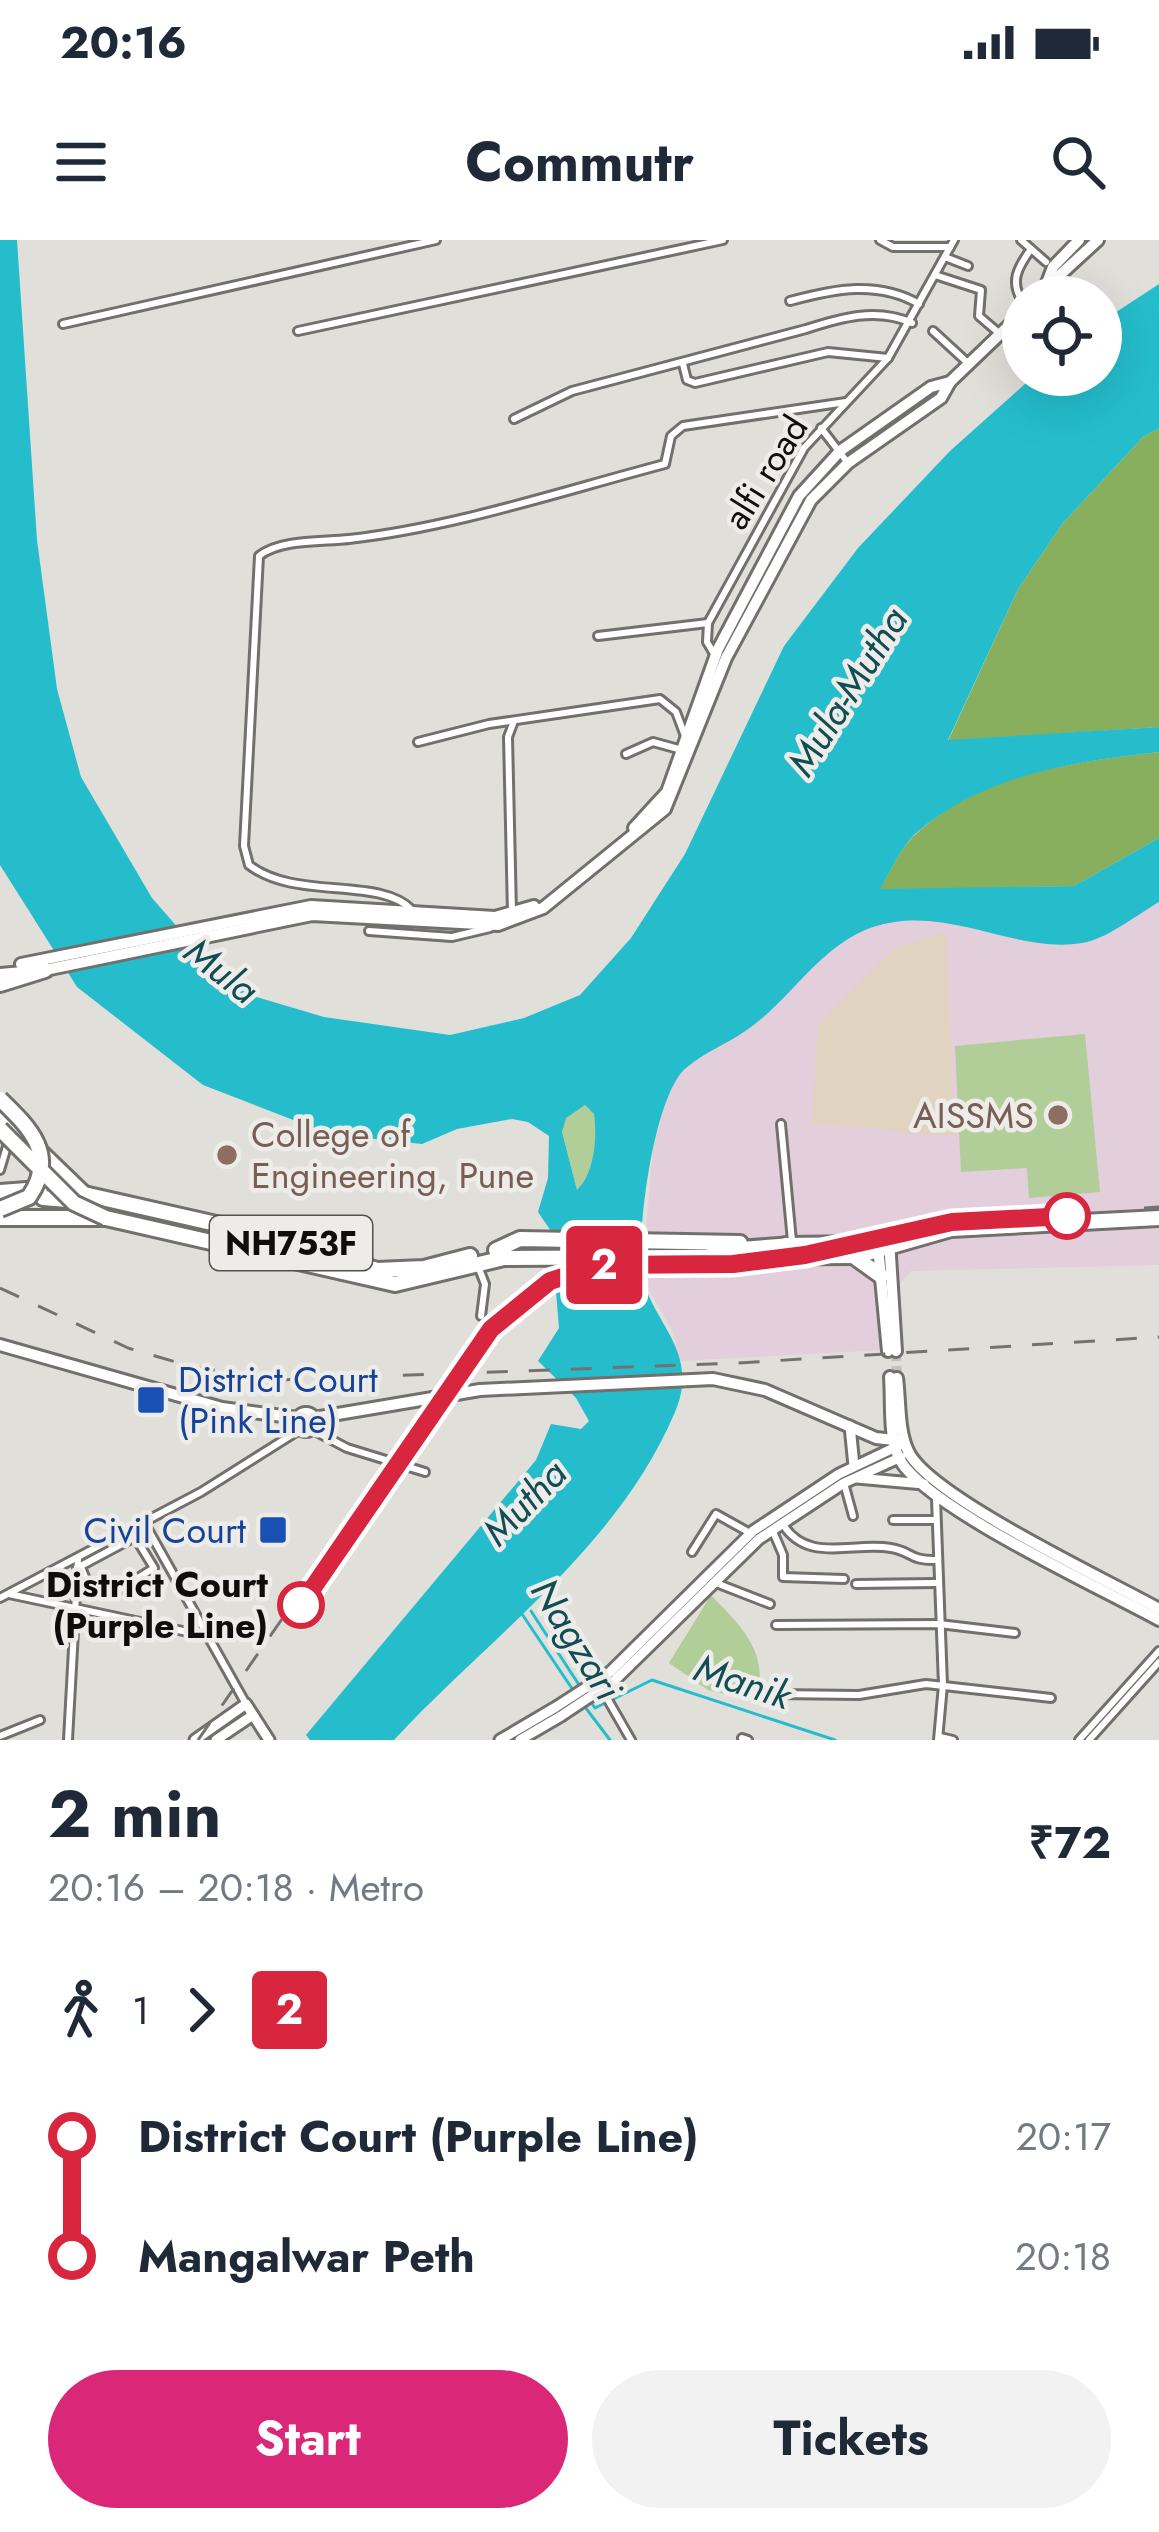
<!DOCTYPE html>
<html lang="en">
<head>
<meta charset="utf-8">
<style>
	body { margin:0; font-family:Jost,sans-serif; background:#f2f2f3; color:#1f2937; height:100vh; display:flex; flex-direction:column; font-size:45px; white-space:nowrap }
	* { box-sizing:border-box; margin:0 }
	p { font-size:39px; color:#747a83 }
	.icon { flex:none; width:66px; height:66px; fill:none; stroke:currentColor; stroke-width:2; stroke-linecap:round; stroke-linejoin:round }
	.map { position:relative; height:1500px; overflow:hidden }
	.panel { display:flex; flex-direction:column; background:#fff; flex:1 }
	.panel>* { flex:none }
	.badge { padding:0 24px; border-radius:9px; font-size:42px; line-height:78px }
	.tools { position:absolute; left:1002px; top:36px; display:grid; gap:24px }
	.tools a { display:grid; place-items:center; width:120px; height:120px; border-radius:50%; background:#fff; box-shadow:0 12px 48px #0002; font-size:60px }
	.map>.badge { position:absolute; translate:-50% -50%; box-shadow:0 0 0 6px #fff }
	.legs { display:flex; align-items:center; gap:18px; height:132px; padding:0 48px; font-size:39px }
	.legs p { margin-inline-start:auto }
	.headline { display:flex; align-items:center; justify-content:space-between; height:204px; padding:0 48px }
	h1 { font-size:66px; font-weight:700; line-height:90px }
	.button { display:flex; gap:24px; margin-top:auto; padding:24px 48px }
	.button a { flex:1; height:138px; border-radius:72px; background:#db2777; color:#fff; font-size:48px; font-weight:700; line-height:138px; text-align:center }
	.button a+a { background:#f2f2f3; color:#1f2937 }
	ul { padding:0 48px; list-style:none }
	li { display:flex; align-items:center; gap:42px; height:120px; font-size:45px }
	li i { display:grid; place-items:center; width:18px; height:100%; margin:0 15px; background:currentColor }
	li i::after { content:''; width:30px; height:30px; margin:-15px; border:9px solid; border-radius:50%; background:#fff }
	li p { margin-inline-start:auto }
	li:first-child i { background:linear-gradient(#0000 50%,currentColor 0) }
	li:last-child i { background:linear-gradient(currentColor 50%,#0000 0) }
	.status { display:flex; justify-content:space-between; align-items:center; height:84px; padding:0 60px; background:#fff; direction:ltr }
	.status svg { height:33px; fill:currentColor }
	header { display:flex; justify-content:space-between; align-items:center; height:156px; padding:0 48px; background:#fff; font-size:54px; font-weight:700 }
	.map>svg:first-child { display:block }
	.commercial { fill:#e3cedc }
	.industrial { fill:#e0d3bf }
	.green { fill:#b1cd98 }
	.forest { fill:#87af5d }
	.water { fill:#25bdcc; fill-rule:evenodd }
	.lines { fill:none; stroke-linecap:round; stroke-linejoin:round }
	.stream { stroke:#25bdcc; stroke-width:3 }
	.primary-tunnel { stroke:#c1c0bb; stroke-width:10; stroke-dasharray:10 5; stroke-linecap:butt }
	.street-casing { stroke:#71706c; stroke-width:12 }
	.secondary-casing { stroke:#71706c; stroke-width:15 }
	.primary-casing { stroke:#71706c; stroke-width:16 }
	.highway-casing { stroke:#71706c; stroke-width:20 }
	.street { stroke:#fff; stroke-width:6 }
	.secondary { stroke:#fff; stroke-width:9 }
	.primary { stroke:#fff; stroke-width:10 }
	.highway { stroke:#fff; stroke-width:14 }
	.rail { stroke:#73726f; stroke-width:3; stroke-dasharray:21 21; stroke-linecap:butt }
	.secondary-bridge-casing { stroke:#71706c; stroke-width:15; stroke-linecap:butt }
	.highway-bridge-casing { stroke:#71706c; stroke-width:20; stroke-linecap:butt }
	.secondary-bridge { stroke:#fff; stroke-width:9 }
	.highway-bridge { stroke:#fff; stroke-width:14 }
	.line-1-casing { stroke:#fff; stroke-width:27 }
	.line-1 { stroke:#d7263d; stroke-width:18 }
	.education-dot { fill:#8d6e63; stroke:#edece8; stroke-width:4.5 }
	.stop-1-dot { fill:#fff; stroke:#d7263d; stroke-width:6 }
	.transit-dot { fill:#1a4fb4; stroke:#edece8; stroke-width:4.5 }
	.labels { text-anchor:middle; stroke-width:9; stroke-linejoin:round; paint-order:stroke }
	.shield { fill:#edece8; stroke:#52514f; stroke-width:3 }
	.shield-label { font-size:33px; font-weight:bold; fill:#0f0e0d }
	.street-label { font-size:36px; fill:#0f0e0d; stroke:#edece8 }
	.education-label { font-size:36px; fill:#785e54; stroke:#edece8; text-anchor:end }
	.transit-label { font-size:36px; fill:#164399; stroke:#edece8; text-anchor:start }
	.stop-label { font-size:36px; font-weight:bold; fill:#0f0e0d; stroke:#edece8; text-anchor:end }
	.water-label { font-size:39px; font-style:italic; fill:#114d54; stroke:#edece8 }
</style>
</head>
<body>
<div class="status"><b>20:16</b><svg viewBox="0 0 49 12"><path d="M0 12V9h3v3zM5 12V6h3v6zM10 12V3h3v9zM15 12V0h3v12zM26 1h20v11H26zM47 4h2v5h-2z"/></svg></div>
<header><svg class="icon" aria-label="menu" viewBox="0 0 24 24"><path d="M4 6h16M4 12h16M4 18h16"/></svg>Commutr<svg class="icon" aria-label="search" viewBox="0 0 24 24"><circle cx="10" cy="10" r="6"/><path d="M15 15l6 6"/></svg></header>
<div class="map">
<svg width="1159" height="1500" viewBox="0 0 1159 1500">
	<rect width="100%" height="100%" fill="#e0dfda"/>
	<polygon class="commercial" points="1159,169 1159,1025 911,1031 898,1046 903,1109 679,1121 674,1094 642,1038 653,907 670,847 685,828 758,782 804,732"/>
	<polygon class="industrial" points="946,692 954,896 812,883 818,784 896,707"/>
	<g class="green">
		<polygon points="1085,794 1100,952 1029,958 1027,928 961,932 955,806"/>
		<path d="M585 865 594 874C597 898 595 932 577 950L562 892 565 878Z"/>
		<path d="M711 1355C736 1381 765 1407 759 1446L743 1458 708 1450 669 1423Z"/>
	</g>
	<g class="forest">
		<polygon points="1159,188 1159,487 948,501 1018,349 1062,284 1143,197"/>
		<path d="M1159 512V598L1074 646 879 650C890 633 900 608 915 595 981 533 1074 522 1159 512Z"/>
	</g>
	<path class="water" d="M0 0H17L37 300 57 449 81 537 152 658 215 730 253 756 324 777 450 795 524 778 580 755 631 698 685 614 784 406 858 308 950 211 1035 135H1101V82L1159 44V188L1143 197 1062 284 1018 349 948 500 1159 487V512C1073 522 984 534 915 594 901 607 890 632 880 649L1074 646 1159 598V662C1138 674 1111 696 1087 702 1017 717 949 662 873 687 823 704 794 754 755 784 734 801 706 811 686 828 654 854 635 996 643 1037 651 1082 701 1111 675 1172 618 1307 491 1396 394 1500H310L306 1495 536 1220 551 1184 581 1189 589 1181 576 1158 538 1121 559 1088 551 991 538 972 548 938 549 896 528 882 512 879 457 889 422 904 329 894 203 845 77 747 0 625ZM585 865 594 874C597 898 595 932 577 950L562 892 566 878Z"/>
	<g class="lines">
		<g class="stream">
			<polyline points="531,1371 581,1448"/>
			<polyline points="522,1374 573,1450"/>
			<polyline points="590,1461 595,1468 652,1440 835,1500"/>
			<polyline points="582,1463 610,1500"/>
		</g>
		<polyline class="primary-tunnel" points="896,1111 897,1138"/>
		<g class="street-casing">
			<g id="street">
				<polyline points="880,0 893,7 950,7"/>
				<polyline points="1021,0 1046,22"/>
				<polyline points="945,17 968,26"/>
				<polyline points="935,35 981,50 979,76 1000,94"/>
				<path d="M790 61C834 49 878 40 919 64"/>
				<path d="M1023 62C1009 42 1018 27 1031 9"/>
				<polyline points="63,84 436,0"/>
				<polyline points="298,91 723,0"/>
				<polyline points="933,91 970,125"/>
				<polyline points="683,124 687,140 695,143 828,112 888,118"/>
				<path d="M514 179 572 151 806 89C840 78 876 67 912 83"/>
				<polyline points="821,188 848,223"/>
				<polyline points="598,396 708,383"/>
				<polyline points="716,417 707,402 708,383 804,208 888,118 954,0"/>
				<polyline points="418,502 489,484 660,459 676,472 685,496"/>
				<polyline points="626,514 653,502 682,510"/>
				<path d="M412 670C380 636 295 661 249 625L244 606 259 316C280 299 322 302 349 299 455 287 562 251 665 224L671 196 683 186 846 162"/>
				<polyline points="512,673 508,497 514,481"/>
				<polyline points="369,691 452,697 490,688"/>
				<polyline points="781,884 792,1001"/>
				<polyline points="0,930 8,903"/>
				<polyline points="478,1026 485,1044 481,1076"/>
				<polyline points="311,1189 347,1208 425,1232"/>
				<polyline points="844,1243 853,1276"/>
				<polyline points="936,1259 943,1445 938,1500"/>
				<polyline points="893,1280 936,1280"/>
				<path d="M782 1283C807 1325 853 1301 891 1308 911 1311 910 1321 936 1320"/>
				<polyline points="145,1284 246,1464"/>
				<polyline points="772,1289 783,1315 783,1337 844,1339"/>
				<polyline points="692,1312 716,1274 750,1293"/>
				<polyline points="77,1328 135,1297 154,1328 115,1352 89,1347 81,1327"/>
				<polyline points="716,1343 770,1364"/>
				<polyline points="856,1344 936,1343"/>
				<polyline points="9,1354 211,1397"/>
				<polyline points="0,1358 201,1252 301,1189"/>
				<polyline points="776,1385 939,1384 1015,1393"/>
				<polyline points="774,1454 859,1455 926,1444 1051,1458"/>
				<polyline points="608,1460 631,1500"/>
				<polyline points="0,1496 40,1480"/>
				<polyline points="940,1497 953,1500"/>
				<polyline points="742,1498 748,1500"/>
				<polyline points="68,1500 78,1318"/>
				<polyline points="1079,1500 1159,1411"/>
				<polyline points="1089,1500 1159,1422"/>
			</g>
		</g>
		<g class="secondary-casing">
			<g id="secondary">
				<polyline points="850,1186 854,1226"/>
				<polyline points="857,1238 924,1244"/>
				<polyline points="610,1432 753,1291 839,1234 900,1205"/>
				<polyline points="615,1440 759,1299 844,1243 901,1217"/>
				<polyline points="195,1500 246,1464 269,1500"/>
				<polyline points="216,1500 253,1475"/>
				<polyline points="500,1500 556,1467"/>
				<polyline points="520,1500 561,1476"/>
			</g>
		</g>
		<g class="primary-casing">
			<g id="primary">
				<polyline points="1047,43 1053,27 1079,0"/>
				<polyline points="1036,57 1098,0"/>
				<polyline points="634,588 667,552 718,409 799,256 840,211 931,147 950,142"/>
				<polyline points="21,724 311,666 495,677 534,666"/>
				<polyline points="0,734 45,730 312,675 498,685 543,668 665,569 726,418 811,260 848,223 941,158 950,142 1023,72"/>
				<polyline points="889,1000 896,1111"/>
				<polyline points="878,1007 888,1111"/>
				<polyline points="0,1105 222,1168 298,1178"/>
				<path d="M890 1137C892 1162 888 1198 900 1220 927 1268 1103 1349 1159 1380"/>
				<path d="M897 1138C900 1160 898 1191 908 1211 928 1256 1109 1341 1159 1369"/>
				<circle cx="306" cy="1182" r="9"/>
				<polyline points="314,1178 480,1150 713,1139 765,1150 876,1198 904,1201"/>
			</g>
		</g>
		<g class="highway-casing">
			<g id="highway">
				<polyline points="0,744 45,730"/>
				<polyline points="0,873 84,954"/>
				<polyline points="0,952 40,949"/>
				<polyline points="43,958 68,960 84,954 265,995 377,1030 424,1028 470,1016"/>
				<polyline points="0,978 106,978 395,1044 504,1018 857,1016 951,989 1159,978"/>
				<polyline points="786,1005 866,1004 923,986"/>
				<polyline points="496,1010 520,999 740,1003"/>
				<polyline points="714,1011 792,1005"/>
				<polyline points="856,1018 881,1036"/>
			</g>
		</g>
		<use href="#street" class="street"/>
		<use href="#secondary" class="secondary"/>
		<use href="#primary" class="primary"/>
		<use href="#highway" class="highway"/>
		<g class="rail">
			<polyline points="1144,968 1159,967"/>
			<polyline points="0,1048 128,1108 193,1127 277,1140 738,1123 1159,1097"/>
			<polyline points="198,1500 468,1111 527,1051 562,1031 600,1020 767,1016 951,978 999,974"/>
		</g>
		<g class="secondary-bridge-casing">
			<g id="secondary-bridge">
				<polyline points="556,1467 610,1432"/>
				<polyline points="561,1476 615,1440"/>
			</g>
		</g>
		<g class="highway-bridge-casing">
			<g id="highway-bridge">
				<path d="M0 859C30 888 58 915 29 957L0 969"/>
				<polyline points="0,889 74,963 106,978"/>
			</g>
		</g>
		<use href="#secondary-bridge" class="secondary-bridge"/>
		<use href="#highway-bridge" class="highway-bridge"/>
	</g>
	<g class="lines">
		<g class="line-1-casing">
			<polyline id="line-1" points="301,1365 491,1089 550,1041 601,1025 733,1024 805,1015 952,982 1067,976"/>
		</g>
		<use href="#line-1" class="line-1"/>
	</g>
	<g class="education-dot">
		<circle cx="1058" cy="875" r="12"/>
		<circle cx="227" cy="915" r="12"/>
	</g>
	<g class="stop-1-dot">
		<circle cx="1067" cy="976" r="21"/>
		<circle cx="301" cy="1365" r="21"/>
	</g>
	<g class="transit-dot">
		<rect x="136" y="1145" width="30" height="30" rx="6"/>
		<rect x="258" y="1275" width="30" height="30" rx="6"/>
	</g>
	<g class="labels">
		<rect class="shield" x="210" y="976" width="162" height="54" rx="9"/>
		<g class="shield-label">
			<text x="291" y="1015">NH753F</text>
		</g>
		<g class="street-label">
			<text transform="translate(765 232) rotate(-58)" y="13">alfi road</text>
		</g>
		<g class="education-label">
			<text x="1034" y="888">AISSMS</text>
			<text x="251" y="907" text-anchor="start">College of<tspan x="251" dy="41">Engineering, Pune</tspan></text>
		</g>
		<g class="transit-label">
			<text x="178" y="1152">District Court<tspan x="178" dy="41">(Pink Line)</tspan></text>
			<text x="246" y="1303" text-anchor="end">Civil Court</text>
		</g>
		<g class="stop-label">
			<text x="268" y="1357">District Court<tspan x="268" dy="41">(Purple Line)</tspan></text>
		</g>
		<g class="water-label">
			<text transform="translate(847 451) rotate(-58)" y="14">Mula-Mutha</text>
			<text transform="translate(222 730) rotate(38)" y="14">Mula</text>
			<text transform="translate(524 1262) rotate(-46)" y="14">Mutha</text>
			<text transform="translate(577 1399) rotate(58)" y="14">Nagzari</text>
			<text transform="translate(743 1441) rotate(18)" y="14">Manik</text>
		</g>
	</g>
</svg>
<div class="tools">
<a><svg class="icon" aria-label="locate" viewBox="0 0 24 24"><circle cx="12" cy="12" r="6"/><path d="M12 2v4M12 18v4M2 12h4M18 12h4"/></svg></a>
</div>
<b class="badge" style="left:604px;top:1025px;background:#d7263d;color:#fff">2</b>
</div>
<section class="panel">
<div class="headline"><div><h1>2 min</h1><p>20:16 – 20:18 · Metro</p></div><b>₹72</b></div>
<div class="legs"><svg class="icon" aria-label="walk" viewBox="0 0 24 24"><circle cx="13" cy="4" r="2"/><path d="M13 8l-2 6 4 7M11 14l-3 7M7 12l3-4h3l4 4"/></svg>1<svg class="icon" aria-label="forward" viewBox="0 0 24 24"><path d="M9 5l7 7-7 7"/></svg><b class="badge" style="background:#d7263d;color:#fff">2</b></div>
<ul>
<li><i style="color:#d7263d"></i><b>District Court (Purple Line)</b><p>20:17</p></li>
<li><i style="color:#d7263d"></i><b>Mangalwar Peth</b><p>20:18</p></li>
</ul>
<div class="button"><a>Start</a><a>Tickets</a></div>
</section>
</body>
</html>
